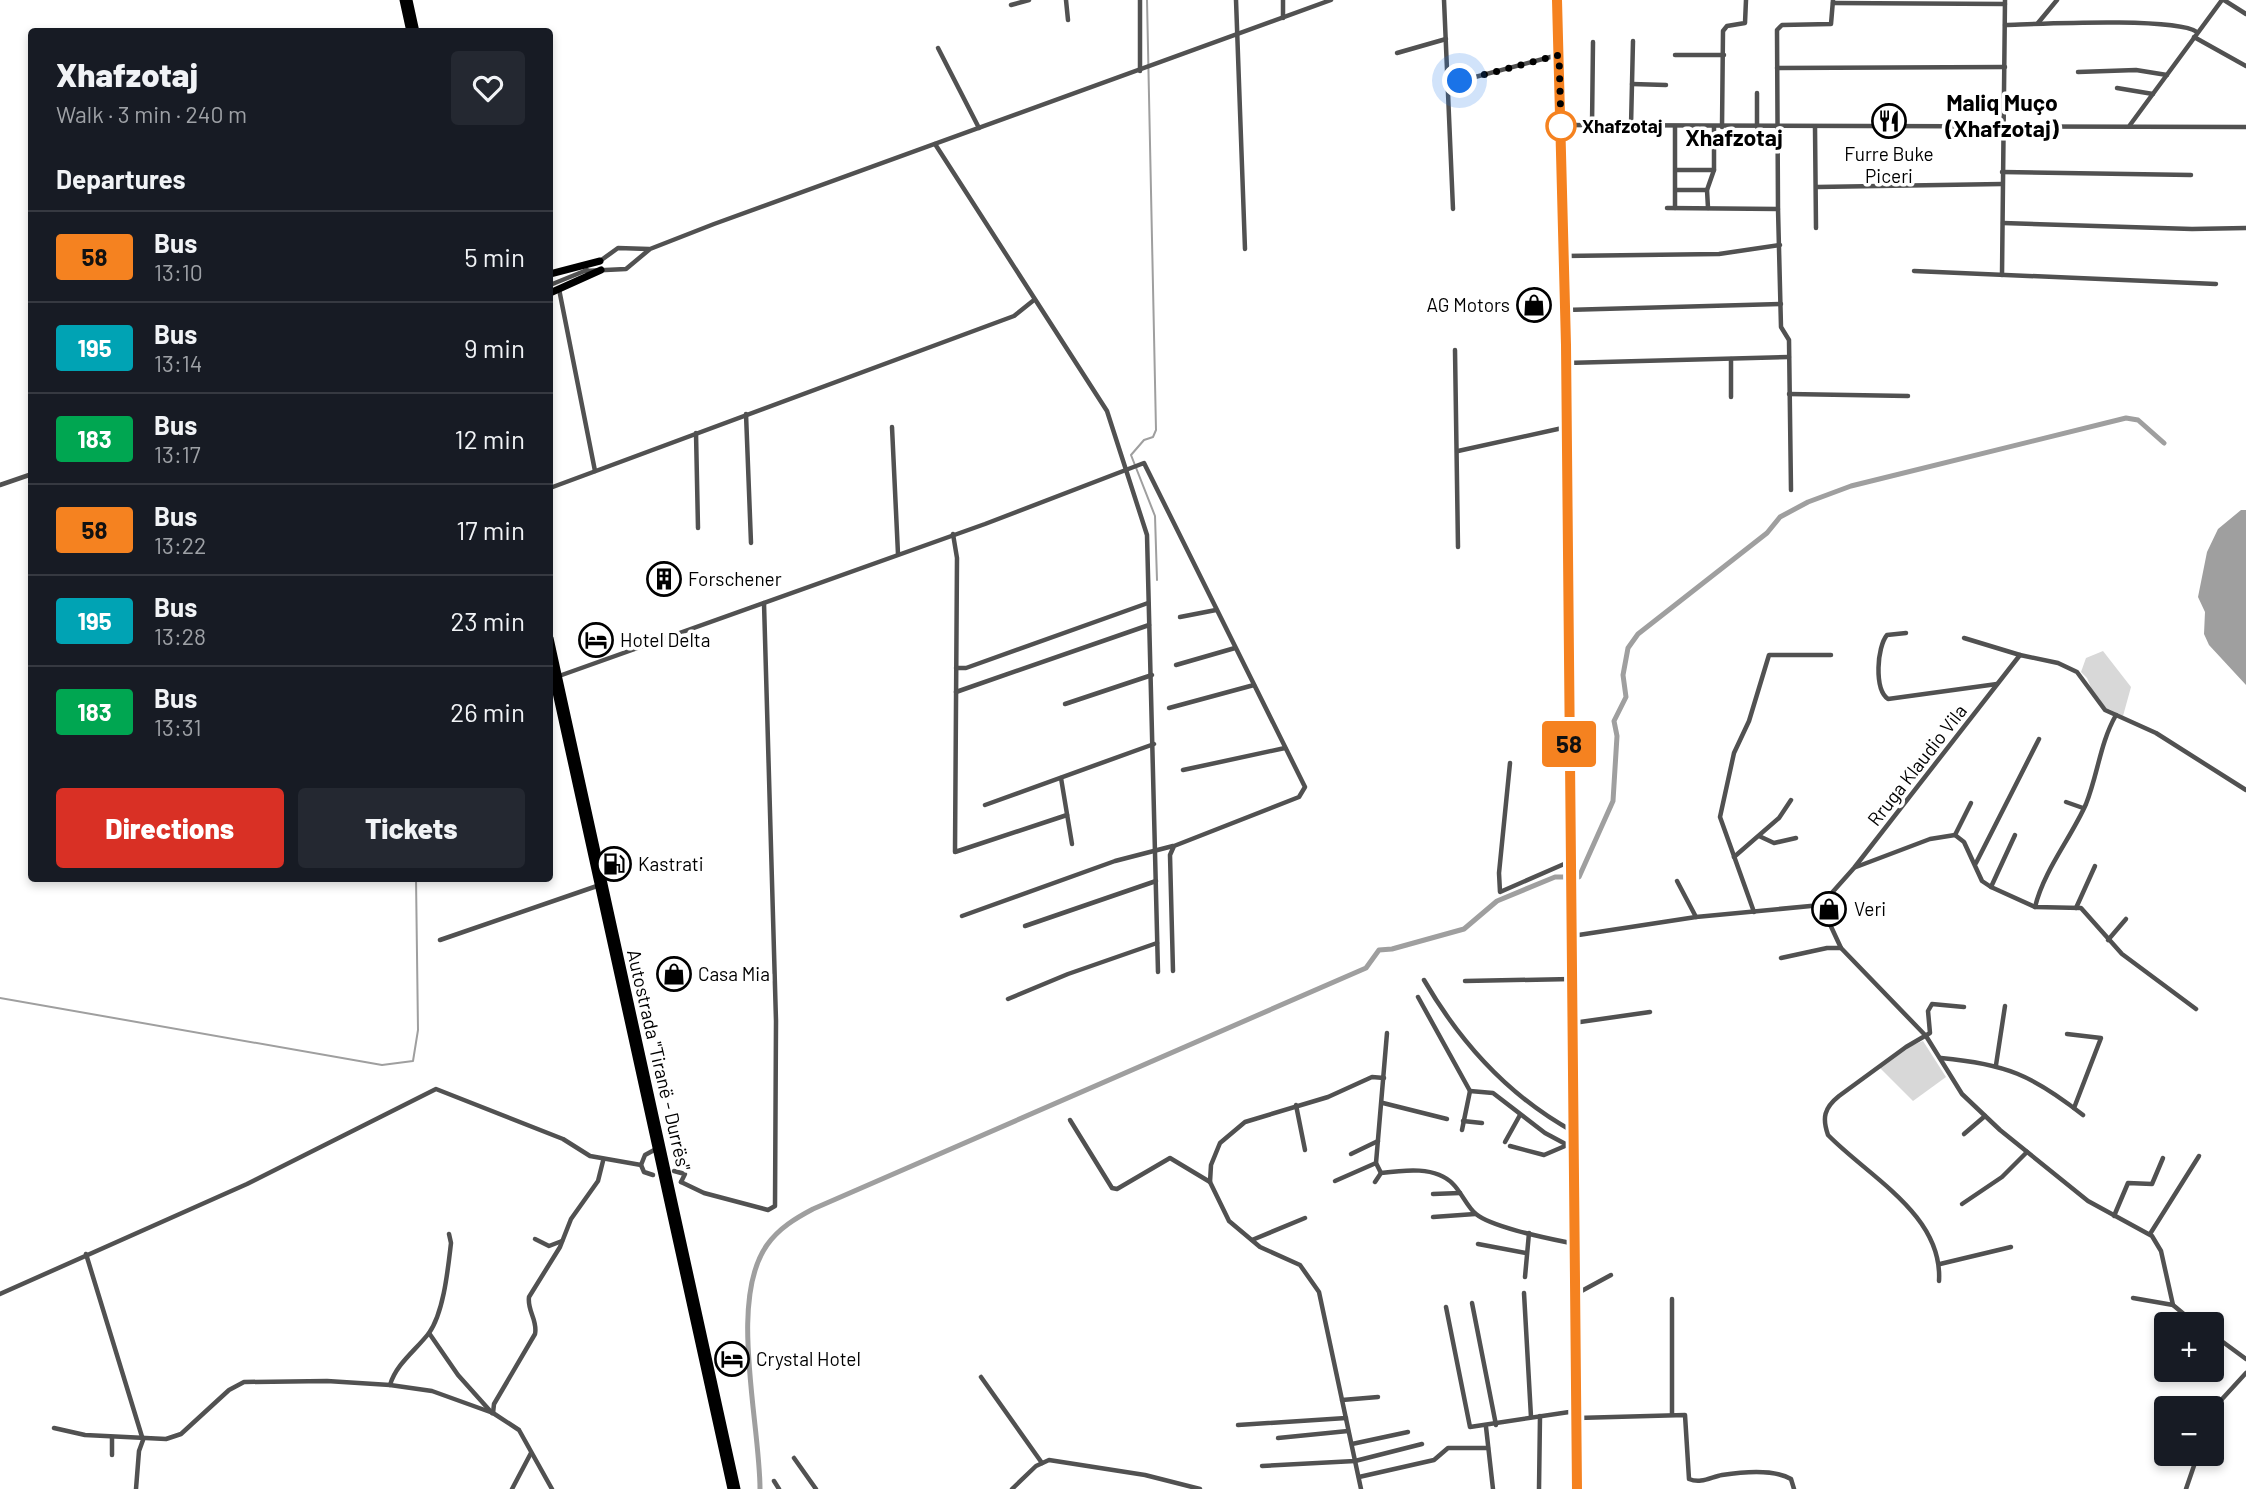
<!DOCTYPE html>
<html lang="en">
<head>
<meta charset="utf-8">
<style>
	body { margin:0; font-family:Barlow,sans-serif; background:#242831; color:#f1f3f6; height:100vh; display:flex; flex-direction:column; font-size:26px; white-space:nowrap }
	* { box-sizing:border-box; margin:0 }
	p { font-size:23px; color:#9ea1a6 }
	.icon { flex:none; width:38px; height:38px; fill:none; stroke:currentColor; stroke-width:2; stroke-linecap:round; stroke-linejoin:round }
	.map { position:relative; flex:1; overflow:hidden }
	.details { position:absolute; left:28px; top:28px; width:525px; height:854px; display:flex; flex-direction:column; background:#171b24; border-radius:7px; box-shadow:0 4px 10px #0003 }
	.details>* { flex:none }
	.badge { padding:0 14px; border-radius:5px; font-size:24px; line-height:46px }
	.tools { position:absolute; left:2154px; top:1312px; display:grid; gap:14px }
	.tools a { display:grid; place-items:center; width:70px; height:70px; border-radius:7px; background:#171b24; box-shadow:0 4px 10px #0003; font-size:35px }
	.you { position:absolute; width:35px; height:35px; margin:-18px; border:5px solid #fff; border-radius:50%; background:#1a73e8; box-shadow:0 0 0 10px #1a73e833 }
	.map>.badge { position:absolute; translate:-50% -50%; box-shadow:0 0 0 4px #fff }
	h2 { padding:0 28px; font-size:26px; line-height:63px }
	.round { display:grid; place-items:center; flex:none; width:74px; height:74px; border-radius:7px; background:#242831 }
	.summary { display:flex; align-items:center; justify-content:space-between; height:119px; padding:0 28px }
	h1 { font-size:33px; font-weight:800; line-height:52px }
	.action { display:flex; gap:14px; margin-top:auto; padding:14px 28px }
	.action a { flex:1; height:80px; border-radius:7px; background:#d93025; color:#fff; font-size:28px; font-weight:800; line-height:80px; text-align:center }
	.action a+a { background:#242831; color:#f1f3f6 }
	ul { padding:0; list-style:none }
	li { display:flex; align-items:center; gap:21px; height:91px; padding:0 28px; border-top:2px solid #363941 }
	li div { flex:1 }
	li b { display:block; font-size:26px }
	li em { font-style:normal }
	li .badge { min-width:77px; font-weight:700; text-align:center }
	.map>svg:first-child { display:block }
	.green { fill:#d8d8d8 }
	.water { fill:#9f9f9f }
	.lines { fill:none; stroke-linecap:round; stroke-linejoin:round }
	.stream { stroke:#9f9f9f; stroke-width:2 }
	.canal { stroke:#9f9f9f; stroke-width:5 }
	.minor { stroke:#515151; stroke-width:4.5 }
	.major { stroke:#000; stroke-width:6 }
	.highway { stroke:#000; stroke-width:7 }
	.line-casing { stroke:#fff; stroke-width:16 }
	.line { stroke:#f58220; stroke-width:10 }
	.walk { stroke:#000; stroke-width:7; stroke-dasharray:0 12.6 }
	.stop-dot { fill:#fff; stroke:#f58220; stroke-width:3.5 }
	.labels { text-anchor:middle; stroke-width:7; stroke-linejoin:round; paint-order:stroke }
	.stop-label { font-size:19px; font-weight:bold; fill:#000; stroke:#fff; text-anchor:start }
	.poi-label { font-size:19px; fill:#000; stroke:#fff; text-anchor:start }
	.street-label { font-size:19px; fill:#000; stroke:#fff }
	.quarter-label { font-size:23px; font-weight:bold; fill:#000; stroke:#fff }
</style>
</head>
<body>
<div class="map">
<svg width="2246" height="1489" viewBox="0 0 2246 1489">
	<rect width="100%" height="100%" fill="#fff"/>
	<g class="green">
		<polygon points="2103,651 2131,687 2123,716 2098,704 2087,678 2081,672 2086,658"/>
		<polygon points="1923,1041 1946,1077 1913,1101 1880,1068 1908,1047"/>
	</g>
	<polygon class="water" points="2241,510 2246,510 2246,685 2209,645 2204,634 2205,612 2198,597 2207,552 2218,529"/>
	<g class="lines">
		<g class="stream">
			<polyline points="1147,0 1156,430 1153,437 1144,440 1131,455 1155,516 1157,580"/>
			<polyline points="0,998 382,1065 413,1061 418,1030 416,878"/>
		</g>
		<path class="canal" d="M760 1489C760 1423 728 1300 767 1245 779 1228 796 1218 813 1209L1366 968 1379 950 1392 949 1464 929 1497 901 1555 877H1579L1613 801 1617 736 1614 721 1626 697 1623 675 1628 648 1638 634 1767 533 1780 517 1808 502 1851 486 2126 418 2138 420 2164 443"/>
		<g class="minor">
			<polyline points="1066,0 1068,20"/>
			<polyline points="1236,0 1245,249"/>
			<polyline points="1444,0 1453,209"/>
			<polyline points="2224,0 2246,14"/>
			<polyline points="1833,3 2005,4"/>
			<polyline points="1011,5 1029,0"/>
			<polyline points="1283,18 1283,0"/>
			<polyline points="2038,23 2057,0"/>
			<path d="M2005 25C2039 24 2175 17 2197 32"/>
			<polyline points="2194,37 2246,66"/>
			<polyline points="938,48 979,128"/>
			<polyline points="1397,53 1446,39"/>
			<polyline points="1675,55 1724,55"/>
			<polyline points="1777,68 2005,67"/>
			<polyline points="1140,71 1140,0"/>
			<polyline points="2078,72 2136,70 2167,75"/>
			<polyline points="1460,81 1558,55"/>
			<polyline points="1632,84 1666,85"/>
			<polyline points="2117,88 2153,94"/>
			<polyline points="1757,93 1757,127"/>
			<polyline points="1560,125 2246,127"/>
			<polyline points="2130,125 2222,0"/>
			<polyline points="1592,126 1593,42"/>
			<polyline points="1631,126 1633,41"/>
			<polyline points="1675,127 1675,208"/>
			<polyline points="1722,127 1723,31 1727,26 1745,23 1746,0"/>
			<polyline points="1815,127 1816,228"/>
			<polyline points="935,144 1107,411 1147,535 1158,972"/>
			<polyline points="1676,170 1714,170"/>
			<polyline points="2002,172 2191,175"/>
			<polyline points="1817,187 2002,184"/>
			<polyline points="1676,190 1707,190"/>
			<polyline points="1667,208 1778,209 1781,327 1789,340 1791,490"/>
			<polyline points="1708,208 1707,190 1714,170 1714,127"/>
			<polyline points="1778,209 1777,30 1782,25 1831,24 1833,0"/>
			<polyline points="2003,223 2192,229 2246,228"/>
			<polyline points="1563,256 1719,254 1780,245"/>
			<polyline points="600,261 618,248 649,249"/>
			<polyline points="585,271 626,269 650,249 714,224 1331,0"/>
			<polyline points="1914,271 2216,284"/>
			<polyline points="2002,275 2005,0"/>
			<polyline points="550,285 587,270"/>
			<polyline points="559,289 595,471"/>
			<polyline points="1565,310 1781,304"/>
			<polyline points="1455,350 1458,547"/>
			<polyline points="1731,359 1731,397"/>
			<polyline points="1566,363 1789,357"/>
			<polyline points="1789,394 1908,396"/>
			<polyline points="746,414 751,543"/>
			<polyline points="892,427 898,554"/>
			<polyline points="696,433 698,528"/>
			<polyline points="1458,451 1567,427"/>
			<polyline points="0,485 32,474"/>
			<polyline points="550,488 1014,316 1034,300"/>
			<polyline points="953,534 957,558 955,852 1067,815"/>
			<polyline points="1180,617 1216,610"/>
			<path d="M1906 633 1887 635C1877 647 1874 689 1888 699L1997 684"/>
			<polyline points="1964,638 2020,655"/>
			<polyline points="1176,665 1235,648"/>
			<polyline points="956,668 966,668 1148,603"/>
			<polyline points="559,676 985,524 1144,463 1305,787 1299,797 1174,846 1170,855 1173,971"/>
			<polyline points="956,692 1149,625"/>
			<polyline points="1065,704 1152,675"/>
			<polyline points="1169,708 1254,685"/>
			<polyline points="1510,763 1499,873 1500,892 1571,861"/>
			<polyline points="1183,770 1285,748"/>
			<polyline points="1061,778 1072,844"/>
			<polyline points="2066,802 2083,808"/>
			<polyline points="985,805 1154,744"/>
			<polyline points="1955,835 1971,803"/>
			<polyline points="1759,836 1774,843 1796,838"/>
			<polyline points="1734,857 1779,818 1791,800"/>
			<polyline points="1976,863 2039,739"/>
			<polyline points="1856,867 1930,839 1955,835 1964,842 1982,881 1991,887 2035,907 2081,908 2122,954 2196,1009"/>
			<polyline points="1677,881 1696,917"/>
			<polyline points="1991,887 2015,835"/>
			<polyline points="1821,905 1841,948 1926,1036 1962,1094 2000,1130 2088,1201 2152,1236 2161,1251 2173,1305 2197,1325"/>
			<path d="M2035 907C2044 870 2071 838 2086 804 2098 774 2100 743 2116 715"/>
			<polyline points="2076,908 2095,866"/>
			<polyline points="1754,912 1720,817 1734,753 1749,721 1769,655 1831,655"/>
			<polyline points="962,916 1115,861 1173,846"/>
			<polyline points="1025,926 1156,881"/>
			<polyline points="1572,936 1696,917 1821,905 1854,868 2020,655 2058,663 2077,672 2105,710 2156,733 2246,790"/>
			<polyline points="440,940 597,886"/>
			<polyline points="2108,940 2126,919"/>
			<polyline points="1781,958 1827,948 1841,948"/>
			<path d="M1424 980C1460 1042 1510 1097 1574 1132"/>
			<polyline points="1465,981 1572,979"/>
			<polyline points="1418,997 1470,1091 1462,1130"/>
			<polyline points="1008,999 1068,974 1157,943"/>
			<polyline points="1573,1023 1650,1012"/>
			<polyline points="2067,1034 2101,1038 2074,1108"/>
			<path d="M1941 1058C2006 1064 2032 1075 2083 1115"/>
			<polyline points="1996,1065 2005,1006"/>
			<polyline points="1470,1091 1493,1093 1545,1133 1573,1148"/>
			<polyline points="1383,1103 1447,1119"/>
			<polyline points="1296,1105 1305,1150"/>
			<polyline points="1070,1120 1112,1188 1117,1189 1170,1158 1210,1182"/>
			<polyline points="1463,1121 1482,1123"/>
			<polyline points="1964,1134 1985,1116"/>
			<polyline points="1505,1142 1520,1115"/>
			<polyline points="1510,1146 1544,1155 1565,1146"/>
			<polyline points="1351,1154 1378,1141"/>
			<polyline points="674,1171 685,1174 681,1182"/>
			<polyline points="1381,1173 1376,1163 1387,1033"/>
			<polyline points="653,1175 644,1172 641,1165 645,1155 656,1149"/>
			<polyline points="1335,1181 1376,1163"/>
			<polyline points="681,1182 704,1193 768,1210 775,1206 776,1021 764,603"/>
			<path d="M1375 1182 1381 1173C1404 1170 1436 1166 1453 1184 1462 1193 1467 1207 1476 1214 1493 1228 1552 1239 1575 1244"/>
			<polyline points="1433,1194 1460,1193"/>
			<polyline points="1962,1204 2002,1177 2027,1152"/>
			<polyline points="2114,1216 2128,1183 2152,1184 2163,1158"/>
			<polyline points="1433,1217 1475,1214"/>
			<polyline points="2150,1234 2199,1156"/>
			<polyline points="535,1239 549,1246 562,1241"/>
			<polyline points="1252,1240 1305,1218"/>
			<polyline points="1478,1244 1526,1253"/>
			<polyline points="86,1254 143,1440 139,1451 136,1489"/>
			<polyline points="1940,1264 2011,1247"/>
			<polyline points="1525,1277 1529,1233"/>
			<path d="M1939 1281C1943 1215 1869 1177 1828 1135 1822 1118 1824 1108 1839 1096L1906 1047 1930 1033 1928 1011 1932 1004 1964 1007"/>
			<polyline points="1524,1293 1531,1417"/>
			<polyline points="0,1294 247,1184 436,1089 563,1139 590,1156 641,1165"/>
			<polyline points="1576,1294 1611,1275"/>
			<polyline points="2133,1298 2173,1305"/>
			<polyline points="1672,1299 1672,1414"/>
			<polyline points="1472,1303 1496,1425"/>
			<polyline points="1446,1307 1470,1427 1576,1411"/>
			<polyline points="429,1333 458,1375 492,1413"/>
			<polyline points="2212,1334 2246,1359"/>
			<polyline points="981,1377 1042,1463"/>
			<path d="M390 1385C396 1364 416 1350 429 1333 444 1312 448 1268 451 1243L449 1234"/>
			<polyline points="1342,1400 1378,1397"/>
			<polyline points="2212,1410 2246,1373"/>
			<path d="M493 1413 494 1404 535 1334C538 1320 527 1311 529 1297L560 1247 571 1219 598 1181 603 1161"/>
			<path d="M1577 1418 1685 1415 1689 1479C1701 1484 1711 1477 1722 1475 1742 1472 1774 1469 1791 1479L1794 1489"/>
			<polyline points="1238,1425 1346,1418"/>
			<polyline points="1486,1427 1493,1489"/>
			<polyline points="54,1428 85,1435 166,1439 181,1434 229,1390 244,1382 327,1381 390,1385 432,1391 493,1413 519,1430 552,1489"/>
			<polyline points="1278,1438 1348,1431"/>
			<polyline points="1352,1444 1408,1432"/>
			<polyline points="112,1455 112,1438"/>
			<polyline points="794,1458 816,1489"/>
			<polyline points="1262,1466 1355,1461 1422,1444"/>
			<polyline points="1359,1477 1434,1460 1448,1448 1488,1448"/>
			<polyline points="774,1481 779,1489"/>
			<polyline points="512,1489 531,1453"/>
			<polyline points="1012,1489 1036,1466 1049,1460 1145,1475 1200,1489"/>
			<polyline points="1361,1489 1319,1292 1300,1265 1260,1247 1229,1221 1210,1182 1211,1165 1220,1143 1245,1122 1328,1097 1372,1077 1384,1078"/>
			<polyline points="1539,1489 1540,1416"/>
			<polyline points="2186,1489 2198,1454"/>
		</g>
		<polyline class="major" points="1557,0 1566,345 1577,1489"/>
		<g class="highway">
			<polyline points="403,0 410,32"/>
			<polyline points="409,0 416,32"/>
			<polyline points="550,274 600,261"/>
			<polyline points="550,293 601,270"/>
			<polyline points="550,638 737,1489"/>
			<polyline points="550,665 731,1489"/>
		</g>
	</g>
	<g class="lines">
		<g class="line-casing">
			<polyline id="line" points="1557,0 1566,345 1577,1489"/>
		</g>
		<use href="#line" class="line"/>
		<polyline class="walk" points="1460,81 1559,55 1561,126"/>
	</g>
	<defs>
		<g id="restaurant-ring" transform="scale(1.75)"><circle r="9.5" fill="#fff" stroke="#000" stroke-width="1.5"/><path d="M-5-6h1v4h1v-4h1v4h1v-4h1v5L-1.5 .5V6h-2V.5L-5-1ZM5-6V6H3V1.5H1.5Q1.5-4 5-6Z" fill="#000"/></g>
		<g id="shop-ring" transform="scale(1.75)"><circle r="9.5" fill="#fff" stroke="#000" stroke-width="1.5"/><path d="M-5-2.5h2.3a2.7 3.5 0 0 1 5.4 0H5L5.5 6h-11ZM-1.5-2.5h3a1.5 2.3 0 0 0-3 0Z" fill="#000"/></g>
		<g id="building-ring" transform="scale(1.75)"><circle r="9.5" fill="#fff" stroke="#000" stroke-width="1.5"/><path d="M-4-6H4V6H1V3H-1V6H-4ZM-2.5-4.3h1.7v1.8h-1.7ZM.8-4.3h1.7v1.8H.8ZM-2.5-1h1.7V.8h-1.7ZM.8-1h1.7V.8H.8Z" fill="#000"/></g>
		<g id="hotel-ring" transform="scale(1.75)"><circle r="9.5" fill="#fff" stroke="#000" stroke-width="1.5"/><path d="M-6-4.5h1.5V1H6V5H4.5V3h-9V5H-6ZM-4 0a1.8 1.8 0 1 1 3.6 0ZM.5 0V-2.5h3Q6-2.5 6 0Z" fill="#000"/></g>
		<g id="fuel-ring" transform="scale(1.75)"><circle r="9.5" fill="#fff" stroke="#000" stroke-width="1.5"/><path d="M-5.5-6h7V0h2V4h1.3V-2.5L3-4.5l.8-.8L6-3V5H2.5V1h-1V6h-7ZM-4.2-4.7v3.2H.2V-4.7Z" fill="#000"/></g>
	</defs>
	<g fill-rule="evenodd">
		<use href="#restaurant-ring" x="1889" y="121"/>
		<use href="#shop-ring" x="1534" y="305"/>
		<use href="#building-ring" x="664" y="579"/>
		<use href="#hotel-ring" x="596" y="640"/>
		<use href="#fuel-ring" x="614" y="864"/>
		<use href="#shop-ring" x="1829" y="909"/>
		<use href="#shop-ring" x="674" y="974"/>
		<use href="#hotel-ring" x="732" y="1359"/>
	</g>
	<circle class="stop-dot" cx="1561" cy="126" r="14"/>
	<g class="labels">
		<g class="stop-label">
			<text x="1582" y="133">Xhafzotaj</text>
		</g>
		<g class="poi-label">
			<text x="1889" y="161" text-anchor="middle">Furre Buke<tspan x="1889" dy="22">Piceri</tspan></text>
			<text x="1510" y="312" text-anchor="end">AG Motors</text>
			<text x="688" y="586">Forschener</text>
			<text x="620" y="647">Hotel Delta</text>
			<text x="638" y="871">Kastrati</text>
			<text x="1854" y="916">Veri</text>
			<text x="698" y="981">Casa Mia</text>
			<text x="756" y="1366">Crystal Hotel</text>
		</g>
		<g class="street-label">
			<text transform="translate(1917 765) rotate(-52)" y="7">Rruga Klaudio Vila</text>
			<text transform="translate(659 1060) rotate(77)" y="7">Autostrada "Tiranë - Durrës"</text>
		</g>
		<g class="quarter-label">
			<text x="2002" y="111">Maliq Muço<tspan x="2002" dy="26">(Xhafzotaj)</tspan></text>
			<text x="1734" y="146">Xhafzotaj</text>
		</g>
	</g>
</svg>
<div class="tools">
<a>+</a>
<a>−</a>
</div>
<div class="you" style="left:1460px;top:81px"></div>
<b class="badge" style="left:1569px;top:744px;background:#f58220;color:#111">58</b>
<section class="details">
<div class="summary"><div><h1>Xhafzotaj</h1><p>Walk · 3 min · 240 m</p></div><a class="round"><svg class="icon" aria-label="heart" viewBox="0 0 24 24"><path d="M12 20l-8-8c-3-5 5-10 8-4 3-6 11-1 8 4z"/></svg></a></div>
<h2>Departures</h2>
<ul>
<li><span class="badge" style="background:#f58220;color:#111">58</span><div><b>Bus</b><p>13:10</p></div><em>5 min</em></li>
<li><span class="badge" style="background:#00a3b4;color:#fff">195</span><div><b>Bus</b><p>13:14</p></div><em>9 min</em></li>
<li><span class="badge" style="background:#00a651;color:#fff">183</span><div><b>Bus</b><p>13:17</p></div><em>12 min</em></li>
<li><span class="badge" style="background:#f58220;color:#111">58</span><div><b>Bus</b><p>13:22</p></div><em>17 min</em></li>
<li><span class="badge" style="background:#00a3b4;color:#fff">195</span><div><b>Bus</b><p>13:28</p></div><em>23 min</em></li>
<li><span class="badge" style="background:#00a651;color:#fff">183</span><div><b>Bus</b><p>13:31</p></div><em>26 min</em></li>
</ul>
<div class="action"><a>Directions</a><a>Tickets</a></div>
</section>
</div>
</body>
</html>
